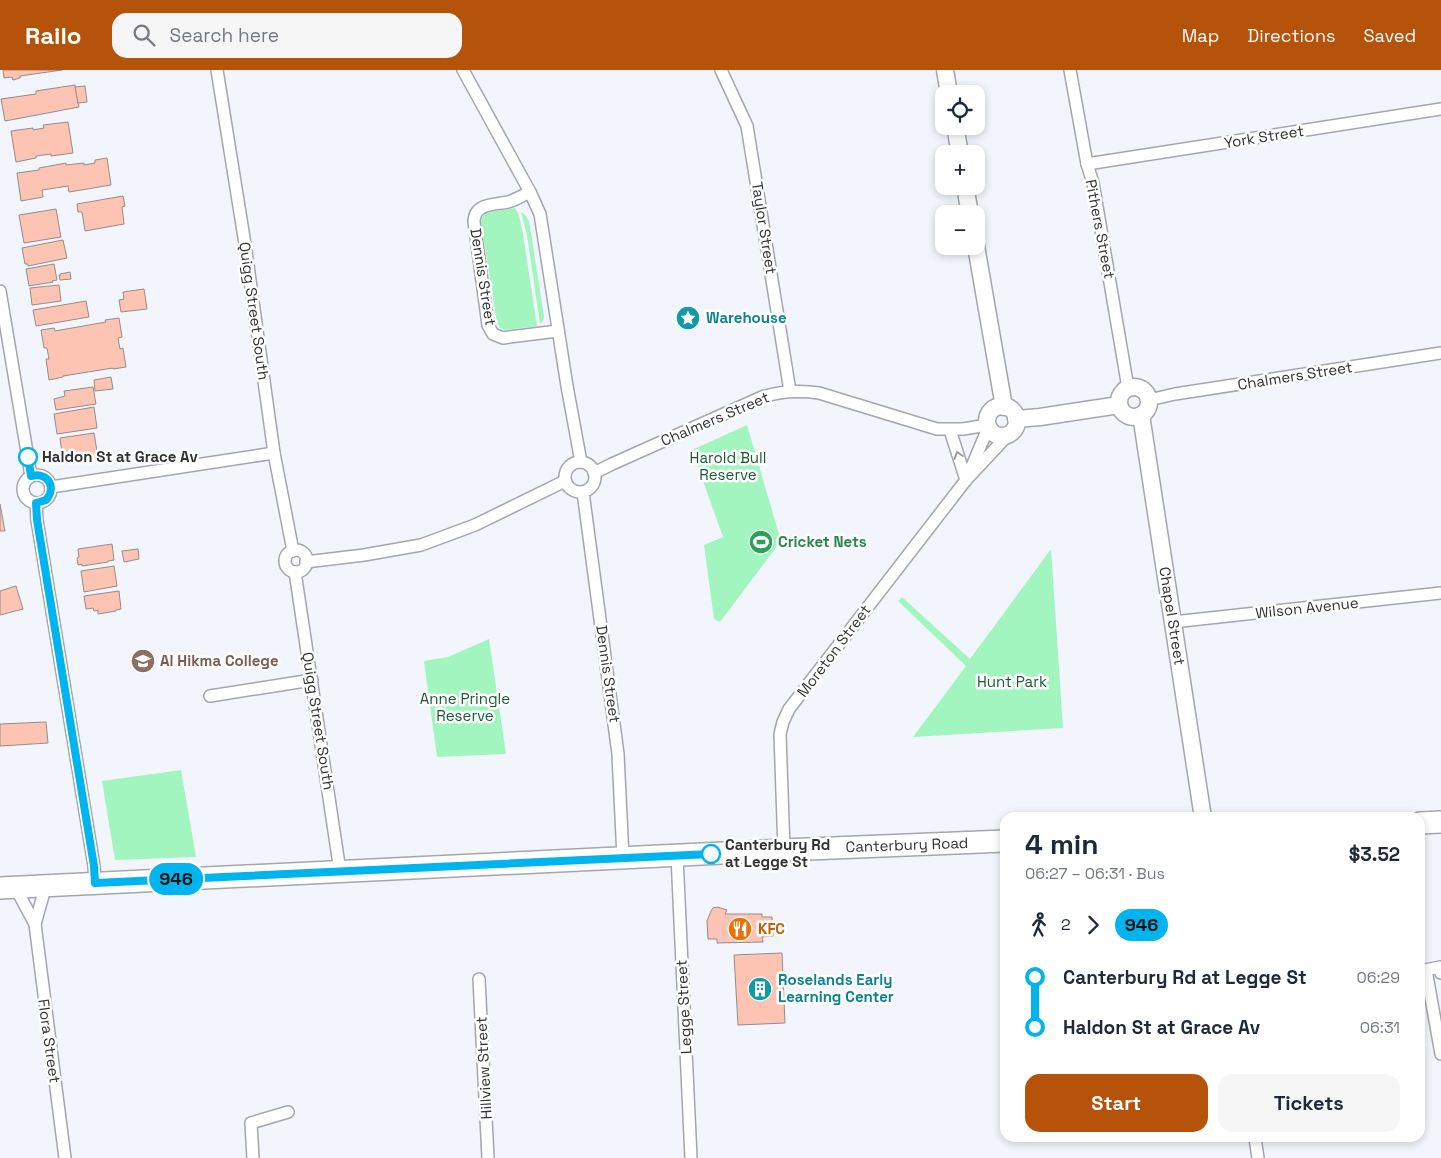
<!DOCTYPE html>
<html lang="en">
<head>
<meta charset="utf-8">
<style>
	body { margin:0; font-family:"Space Grotesk",sans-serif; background:#f6f6f7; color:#1f2937; height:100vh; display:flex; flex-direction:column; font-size:19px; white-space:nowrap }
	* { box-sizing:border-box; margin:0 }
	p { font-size:16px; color:#747a83 }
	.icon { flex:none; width:28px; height:28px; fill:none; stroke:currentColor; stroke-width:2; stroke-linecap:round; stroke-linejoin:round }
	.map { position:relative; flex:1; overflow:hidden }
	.side { position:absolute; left:1000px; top:742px; width:425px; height:330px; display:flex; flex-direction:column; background:#fff; border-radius:15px; box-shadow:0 2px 8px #0003 }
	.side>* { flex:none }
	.badge { padding:0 10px; border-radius:16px; font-size:18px; line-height:32px }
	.fabs { position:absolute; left:935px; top:15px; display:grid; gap:10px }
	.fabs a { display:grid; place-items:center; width:50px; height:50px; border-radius:10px; background:#fff; box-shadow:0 2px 8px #0003; font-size:25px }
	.map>.badge { position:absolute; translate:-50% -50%; box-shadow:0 0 0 2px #fff }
	.legs { display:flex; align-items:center; gap:8px; height:55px; padding:0 25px; font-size:16px }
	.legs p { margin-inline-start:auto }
	.overview { display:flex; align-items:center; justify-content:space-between; height:85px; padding:0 25px }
	h1 { font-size:28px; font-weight:700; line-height:38px }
	.primary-button { display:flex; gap:10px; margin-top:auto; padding:10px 25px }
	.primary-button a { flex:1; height:58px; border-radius:15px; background:#b45309; color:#fff; font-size:20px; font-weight:700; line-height:58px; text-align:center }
	.primary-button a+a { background:#f6f6f7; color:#1f2937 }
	ul { padding:0 25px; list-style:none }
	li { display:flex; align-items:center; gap:18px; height:50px; font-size:19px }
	li i { display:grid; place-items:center; width:8px; height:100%; margin:0 6px; background:currentColor }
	li i::after { content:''; width:12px; height:12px; margin:-6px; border:4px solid; border-radius:50%; background:#fff }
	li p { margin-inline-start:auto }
	li:first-child i { background:linear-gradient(#0000 50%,currentColor 0) }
	li:last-child i { background:linear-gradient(currentColor 50%,#0000 0) }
	header { display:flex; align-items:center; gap:30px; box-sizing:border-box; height:70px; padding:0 25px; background:#b45309; color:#fff }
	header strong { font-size:24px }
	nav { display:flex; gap:28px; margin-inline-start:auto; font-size:18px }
	.search { width:350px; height:45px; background:#f6f6f7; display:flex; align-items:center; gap:12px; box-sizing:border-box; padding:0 18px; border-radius:15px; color:#747a83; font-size:19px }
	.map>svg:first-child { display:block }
	.green { fill:#a2f5bf }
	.building { fill:#fdc4b4; stroke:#948c8a }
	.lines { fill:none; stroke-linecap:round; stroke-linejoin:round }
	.street-casing { stroke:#a4a6ac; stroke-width:14 }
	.secondary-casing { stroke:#a4a6ac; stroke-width:19 }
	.highway-casing { stroke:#a4a6ac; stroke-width:24 }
	.street { stroke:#fff; stroke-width:11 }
	.secondary { stroke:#fff; stroke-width:16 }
	.highway { stroke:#fff; stroke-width:21 }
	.oneway { stroke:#989899 }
	.line-1-casing { stroke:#fff; stroke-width:11 }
	.line-1 { stroke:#00b5ef; stroke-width:8 }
	.stop-1-dot { fill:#fff; stroke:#00b5ef; stroke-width:2.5 }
	.labels { text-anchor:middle; stroke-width:5; stroke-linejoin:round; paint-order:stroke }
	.street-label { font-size:15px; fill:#303133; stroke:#fff }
	.culture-label { font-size:15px; font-weight:bold; fill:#0d838f; stroke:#fff; text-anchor:start }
	.stop-label { font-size:15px; font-weight:bold; fill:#303133; stroke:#fff; text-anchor:start }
	.park-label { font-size:15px; fill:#195835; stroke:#fff }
	.leisure-label { font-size:15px; font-weight:bold; fill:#27864d; stroke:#fff; text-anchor:start }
	.education-label { font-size:15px; font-weight:bold; fill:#785e54; stroke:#fff; text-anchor:start }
	.food-label { font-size:15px; font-weight:bold; fill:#c56008; stroke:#fff; text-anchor:start }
</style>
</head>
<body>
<header>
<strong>Railo</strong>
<div class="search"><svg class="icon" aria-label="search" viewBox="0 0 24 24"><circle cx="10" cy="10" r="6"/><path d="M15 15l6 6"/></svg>Search here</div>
<nav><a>Map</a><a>Directions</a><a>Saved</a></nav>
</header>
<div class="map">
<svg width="1441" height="1088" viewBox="0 0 1441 1088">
	<rect width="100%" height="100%" fill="#f3f5fc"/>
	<g class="green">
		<polygon points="515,138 519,145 523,164 537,256 505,260 500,258 497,253 481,153 482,148 485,143"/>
		<polygon points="521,142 525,145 529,151 544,246 543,251 540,254 527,165"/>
		<polygon points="747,355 781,471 720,552 714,549 704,475 723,467 692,380"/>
		<polygon points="1051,479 1063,658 913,667 966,596 898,531 902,527 970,589"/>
		<polygon points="489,569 506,684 437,687 424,591 448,587"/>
		<polygon points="181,700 196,787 115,790 102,711"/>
	</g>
	<g class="building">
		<polygon points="3,0 62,0 20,6 20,8 13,10 12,7 4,8"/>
		<polygon points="75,15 79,37 5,51 1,29 36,24 36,21"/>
		<polygon points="85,16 87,32 78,33 75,17"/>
		<polygon points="68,52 73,83 51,86 51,84 36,86 36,88 16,92 11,61 33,58 33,60 44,58 43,55"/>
		<polygon points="107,88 111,115 69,122 68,116 42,120 43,127 21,131 17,103 39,100 39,98 66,93 66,95 84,93 84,95 95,93 95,90"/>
		<polygon points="123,126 125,136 122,137 124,154 85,161 82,142 78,142 77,134"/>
		<polygon points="56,139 61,167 24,173 19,145"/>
		<polygon points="63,170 67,188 28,196 28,194 25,194 22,178"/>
		<polygon points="54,194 57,210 52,211 53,212 29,216 26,199"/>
		<polygon points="70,202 71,209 60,210 59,205 61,205 60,204"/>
		<polygon points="59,215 61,231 32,235 30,218"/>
		<polygon points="144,219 147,239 121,242 119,230 124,229 123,222"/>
		<polygon points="86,231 89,247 36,256 33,240"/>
		<polygon points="119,248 122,267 118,268 120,279 123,278 126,297 113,299 113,298 63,306 63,307 49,310 46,289 49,289 47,278 44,278 41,260 54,258 55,261 106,252 105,250"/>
		<polygon points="111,307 113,319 95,321 94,310"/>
		<polygon points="93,317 96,334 56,340 54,329 65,326 64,321"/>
		<polygon points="94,337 97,358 57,364 54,344"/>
		<polygon points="94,363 98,387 63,392 60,368"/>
		<polygon points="0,434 5,461 0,461"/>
		<polygon points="112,474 114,490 108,491 108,492 82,496 82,494 78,495 77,488 79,487 78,479"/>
		<polygon points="138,479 139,489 124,492 122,481"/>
		<polygon points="114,496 117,516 84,522 81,501"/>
		<polygon points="16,516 23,539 0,545 0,521"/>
		<polygon points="119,521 121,539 116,540 116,541 98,544 98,540 94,541 93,538 86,539 84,526"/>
		<polygon points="46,652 48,673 0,676 0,654"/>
		<polygon points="717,837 727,840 725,844 762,844 762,847 772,847 773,866 762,867 763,872 717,873 717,869 708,869 707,851 711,841 713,838"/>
		<polygon points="782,883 785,953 738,955 734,885"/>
	</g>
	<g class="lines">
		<g class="street-casing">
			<g id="street">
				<polyline points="217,0 245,174 274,383 293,481"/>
				<polyline points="463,0 530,122 540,144 567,316 581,392"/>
				<polyline points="721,0 747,56 790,321"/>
				<polyline points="1070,0 1087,94 1093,113 1128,318"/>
				<polyline points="1087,94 1441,39"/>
				<path d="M530 122C523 125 516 130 508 132 494 135 474 133 474 152L488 255 493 264 503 268 509 267 558 261"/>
				<polyline points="0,221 31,406"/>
				<polyline points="1149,330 1175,324 1441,283"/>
				<polyline points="950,360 966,410"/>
				<circle cx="580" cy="407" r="15"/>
				<polyline points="970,401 988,358"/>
				<path d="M594 403 612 394 762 327C781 321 798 320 819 323L937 359H963L987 355"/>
				<circle cx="37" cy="419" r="14"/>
				<polyline points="51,417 274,383"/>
				<polyline points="583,422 618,684 623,788"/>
				<polyline points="36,433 37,450 94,796 95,813"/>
				<circle cx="296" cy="491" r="11"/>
				<polyline points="306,492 364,485 421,475 475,455 565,411"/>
				<polyline points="295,502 340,801"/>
				<polyline points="1173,552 1441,523"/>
				<polyline points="210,626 312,610"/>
				<polyline points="784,780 780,664 783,652 789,639 966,410 1008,365"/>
				<polyline points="677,786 691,1088"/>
				<polyline points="15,817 35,854 65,1088"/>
				<polyline points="35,854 46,815"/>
				<polyline points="1426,900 1441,984"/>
				<polyline points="1420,901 1440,897 1441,903"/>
				<polyline points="479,909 488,1088"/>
				<polyline points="1255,1068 1258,1088"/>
				<polyline points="253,1088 251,1053 288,1042"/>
			</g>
		</g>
		<g class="secondary-casing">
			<g id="secondary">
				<polyline points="945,0 949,24"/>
				<polyline points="955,56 960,84"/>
				<polyline points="965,116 970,144"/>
				<polyline points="976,176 1004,337"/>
				<circle cx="1134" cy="332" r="15"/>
				<circle cx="1002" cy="351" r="15"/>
				<polyline points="1141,345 1203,748"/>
				<polyline points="1016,349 1040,347 1119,335"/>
			</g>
		</g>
		<g class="highway-casing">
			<g id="highway">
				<polyline points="1420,753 1441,752"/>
				<polyline points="0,818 784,780 1005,771"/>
			</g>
		</g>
		<use href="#street" class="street"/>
		<use href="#secondary" class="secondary"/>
		<use href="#highway" class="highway"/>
	</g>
	<defs><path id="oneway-chevron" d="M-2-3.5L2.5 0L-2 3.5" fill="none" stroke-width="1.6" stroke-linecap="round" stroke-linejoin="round" transform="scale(1.25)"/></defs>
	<use class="oneway" href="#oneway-chevron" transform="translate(958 385) rotate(-108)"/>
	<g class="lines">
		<g class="line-1-casing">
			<path id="line-1" d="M28 387 31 406C48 402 57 417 46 430L36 433 37 450 94 796 95 813 711 784"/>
		</g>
		<use href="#line-1" class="line-1"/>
	</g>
	<defs>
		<g id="sight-disc" transform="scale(1.25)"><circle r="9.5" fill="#0f9aa8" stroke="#fff"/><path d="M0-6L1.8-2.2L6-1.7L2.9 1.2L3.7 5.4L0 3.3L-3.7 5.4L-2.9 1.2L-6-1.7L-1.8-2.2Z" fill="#fff"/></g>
		<g id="stadium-disc" transform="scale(1.25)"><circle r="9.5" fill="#2e9e5b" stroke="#fff"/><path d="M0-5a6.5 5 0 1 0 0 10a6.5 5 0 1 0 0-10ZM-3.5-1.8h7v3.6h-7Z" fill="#fff"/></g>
		<g id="school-disc" transform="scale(1.25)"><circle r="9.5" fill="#8d6e63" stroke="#fff"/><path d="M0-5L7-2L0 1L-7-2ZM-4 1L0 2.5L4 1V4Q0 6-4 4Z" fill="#fff"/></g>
		<g id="restaurant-disc" transform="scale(1.25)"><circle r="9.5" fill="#e8710a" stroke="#fff"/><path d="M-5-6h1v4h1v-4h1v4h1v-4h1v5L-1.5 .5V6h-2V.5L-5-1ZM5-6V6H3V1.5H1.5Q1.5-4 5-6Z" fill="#fff"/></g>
		<g id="building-disc" transform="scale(1.25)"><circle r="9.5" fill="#0f9aa8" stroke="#fff"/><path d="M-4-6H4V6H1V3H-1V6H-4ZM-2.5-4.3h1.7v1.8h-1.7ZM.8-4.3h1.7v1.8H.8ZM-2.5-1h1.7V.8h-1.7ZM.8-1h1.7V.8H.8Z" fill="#fff"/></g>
	</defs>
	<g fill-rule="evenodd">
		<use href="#sight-disc" x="688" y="248"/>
		<use href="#stadium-disc" x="761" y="472"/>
		<use href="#school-disc" x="143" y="591"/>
		<use href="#restaurant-disc" x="740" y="859"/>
		<use href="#building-disc" x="760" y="919"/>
	</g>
	<g class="stop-1-dot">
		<circle cx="28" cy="387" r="9"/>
		<circle cx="711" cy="784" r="9"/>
	</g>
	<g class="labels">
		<g class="street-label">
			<text transform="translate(1264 67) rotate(-9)" y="5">York Street</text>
			<text transform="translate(764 158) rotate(81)" y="5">Taylor Street</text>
			<text transform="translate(1100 159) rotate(79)" y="5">Pithers Street</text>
			<text transform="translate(483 207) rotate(81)" y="5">Dennis Street</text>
			<text transform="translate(254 241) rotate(82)" y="5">Quigg Street South</text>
			<text transform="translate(1295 306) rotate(-9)" y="5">Chalmers Street</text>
			<text transform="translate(715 349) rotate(-23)" y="5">Chalmers Street</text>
			<text transform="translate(1307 538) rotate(-6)" y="5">Wilson Avenue</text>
			<text transform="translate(1172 546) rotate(81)" y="5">Chapel Street</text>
			<text transform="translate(834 581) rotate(-53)" y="5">Moreton Street</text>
			<text transform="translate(608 604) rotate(82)" y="5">Dennis Street</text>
			<text transform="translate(318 651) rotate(81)" y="5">Quigg Street South</text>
			<text transform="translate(907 775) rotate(-2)" y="5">Canterbury Road</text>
			<text transform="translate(684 937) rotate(-93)" y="5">Legge Street</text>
			<text transform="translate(49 971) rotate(82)" y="5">Flora Street</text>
			<text transform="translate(484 998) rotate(-93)" y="5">Hillview Street</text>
		</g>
		<g class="culture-label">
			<text x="706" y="253">Warehouse</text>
			<text x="778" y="915">Roselands Early<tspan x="778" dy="17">Learning Center</tspan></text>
		</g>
		<g class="stop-label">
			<text x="42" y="392">Haldon St at Grace Av</text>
			<text x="725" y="780">Canterbury Rd<tspan x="725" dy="17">at Legge St</tspan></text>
		</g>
		<g class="park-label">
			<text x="728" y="393">Harold Bull<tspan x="728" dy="17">Reserve</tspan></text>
			<text x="1012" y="617">Hunt Park</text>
			<text x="465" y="634">Anne Pringle<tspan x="465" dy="17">Reserve</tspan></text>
		</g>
		<g class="leisure-label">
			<text x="778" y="477">Cricket Nets</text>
		</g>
		<g class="education-label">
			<text x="160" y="596">Al Hikma College</text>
		</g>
		<g class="food-label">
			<text x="758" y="864">KFC</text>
		</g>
	</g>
</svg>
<div class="fabs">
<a><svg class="icon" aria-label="locate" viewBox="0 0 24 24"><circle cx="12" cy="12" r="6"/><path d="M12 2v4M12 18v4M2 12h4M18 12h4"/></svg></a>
<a>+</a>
<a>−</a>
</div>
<b class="badge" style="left:176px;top:809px;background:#00b5ef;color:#111">946</b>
<section class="side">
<div class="overview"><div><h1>4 min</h1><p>06:27 – 06:31 · Bus</p></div><b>$3.52</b></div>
<div class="legs"><svg class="icon" aria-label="walk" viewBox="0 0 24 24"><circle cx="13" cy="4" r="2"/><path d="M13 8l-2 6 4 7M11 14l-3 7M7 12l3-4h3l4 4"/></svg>2<svg class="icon" aria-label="forward" viewBox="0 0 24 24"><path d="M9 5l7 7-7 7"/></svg><b class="badge" style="background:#00b5ef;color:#111">946</b></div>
<ul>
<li><i style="color:#00b5ef"></i><b>Canterbury Rd at Legge St</b><p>06:29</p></li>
<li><i style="color:#00b5ef"></i><b>Haldon St at Grace Av</b><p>06:31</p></li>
</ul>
<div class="primary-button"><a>Start</a><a>Tickets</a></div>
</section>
</div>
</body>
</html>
